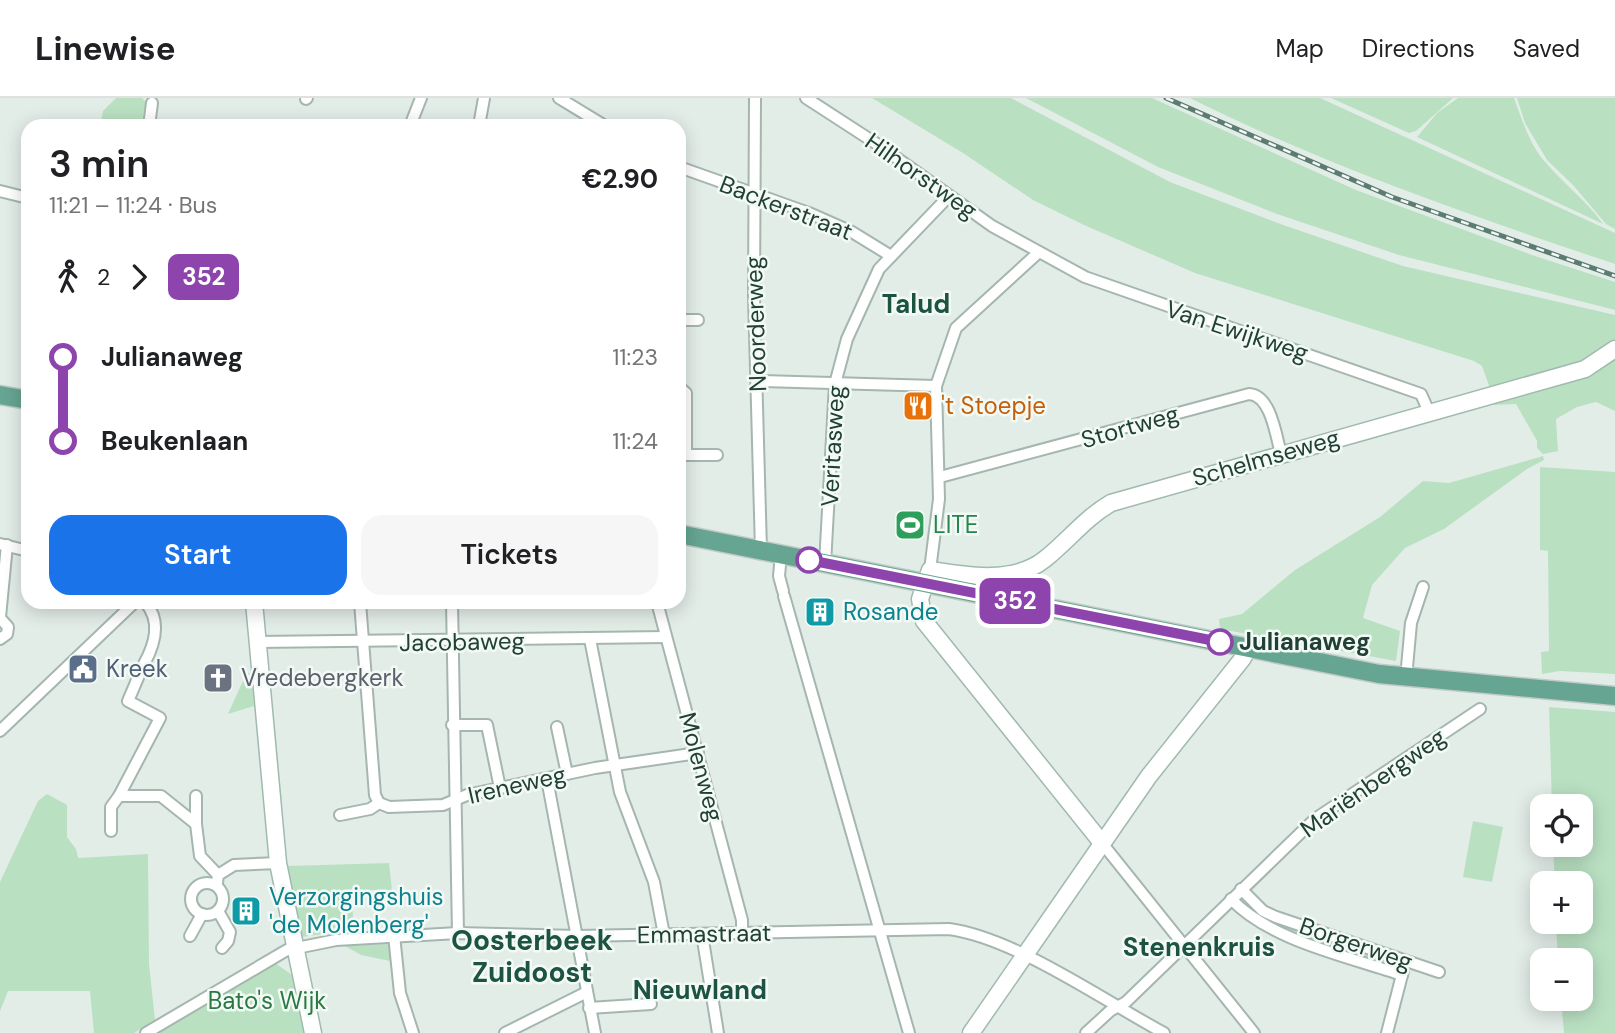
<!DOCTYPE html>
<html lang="en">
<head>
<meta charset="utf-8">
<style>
	body { margin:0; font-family:"DM Sans",sans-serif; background:#f6f6f6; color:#202124; height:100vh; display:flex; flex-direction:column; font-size:26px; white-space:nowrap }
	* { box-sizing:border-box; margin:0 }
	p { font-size:23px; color:#757577 }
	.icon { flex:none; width:38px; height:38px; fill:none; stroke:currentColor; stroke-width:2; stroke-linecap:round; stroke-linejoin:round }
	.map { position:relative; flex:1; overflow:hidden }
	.panel { position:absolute; left:21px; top:21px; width:665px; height:490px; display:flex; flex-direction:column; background:#fff; border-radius:21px; box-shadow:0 4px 18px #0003 }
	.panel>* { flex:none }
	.badge { padding:0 14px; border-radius:10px; font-size:24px; line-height:46px }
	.controls { position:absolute; left:1530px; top:696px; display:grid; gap:14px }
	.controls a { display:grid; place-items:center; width:63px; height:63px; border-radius:14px; background:#fff; box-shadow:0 4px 18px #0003; font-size:35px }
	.map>.badge { position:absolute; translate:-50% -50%; box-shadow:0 0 0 4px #fff }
	.legs { display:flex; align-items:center; gap:10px; height:77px; padding:0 28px; font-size:23px }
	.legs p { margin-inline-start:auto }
	.head { display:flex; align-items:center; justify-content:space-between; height:119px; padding:0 28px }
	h1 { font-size:38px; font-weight:600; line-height:52px }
	.action { display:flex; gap:14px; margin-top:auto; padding:14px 28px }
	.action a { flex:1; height:80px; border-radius:21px; background:#1a73e8; color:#fff; font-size:28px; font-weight:600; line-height:80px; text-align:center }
	.action a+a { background:#f6f6f6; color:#202124 }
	ul { padding:0 28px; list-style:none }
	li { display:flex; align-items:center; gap:24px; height:84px; font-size:26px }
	li i { display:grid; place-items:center; width:10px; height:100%; margin:0 9px; background:currentColor }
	li i::after { content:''; width:18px; height:18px; margin:-9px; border:5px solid; border-radius:50%; background:#fff }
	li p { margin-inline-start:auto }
	li:first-child i { background:linear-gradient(#0000 50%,currentColor 0) }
	li:last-child i { background:linear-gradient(currentColor 50%,#0000 0) }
	header { display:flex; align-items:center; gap:42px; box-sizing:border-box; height:98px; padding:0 35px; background:#fff; border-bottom:2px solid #e0e0e0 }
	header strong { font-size:33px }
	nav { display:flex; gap:38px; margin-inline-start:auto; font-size:24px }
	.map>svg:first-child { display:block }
	.green { fill:#bae0c2 }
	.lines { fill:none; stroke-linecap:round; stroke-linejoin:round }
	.street-casing { stroke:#a5b6af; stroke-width:14 }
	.secondary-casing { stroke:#a0baaf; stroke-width:19 }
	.primary-casing { stroke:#c1cac7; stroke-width:21 }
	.street { stroke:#fff; stroke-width:10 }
	.secondary { stroke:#fff; stroke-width:16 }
	.primary { stroke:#65a591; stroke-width:18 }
	.rail-casing { stroke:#5c7b71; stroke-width:5 }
	.rail { stroke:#f3faf6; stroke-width:2.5; stroke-dasharray:8; stroke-linecap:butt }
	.line-1-casing { stroke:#fff; stroke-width:16 }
	.line-1 { stroke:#8e44ad; stroke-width:10 }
	.stop-1-dot { fill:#fff; stroke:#8e44ad; stroke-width:3.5 }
	.labels { text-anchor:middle; stroke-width:5; stroke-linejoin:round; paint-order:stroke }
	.street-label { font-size:24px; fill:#214036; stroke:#f3faf6 }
	.food-label { font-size:24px; fill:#c56008; stroke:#f3faf6; text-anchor:start }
	.leisure-label { font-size:24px; fill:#27864d; stroke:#f3faf6; text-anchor:start }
	.culture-label { font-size:24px; fill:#0d838f; stroke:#f3faf6; text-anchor:start }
	.stop-label { font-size:24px; font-weight:bold; fill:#214036; stroke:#f3faf6; text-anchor:start }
	.service-label { font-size:24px; fill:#4e5e75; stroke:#f3faf6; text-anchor:start }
	.worship-label { font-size:24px; fill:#5b616d; stroke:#f3faf6; text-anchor:start }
	.park-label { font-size:24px; fill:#297943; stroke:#f3faf6 }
	.neighbourhood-label { font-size:26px; font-weight:bold; fill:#1c5342; stroke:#f3faf6 }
	.quarter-label { font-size:28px; font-weight:bold; fill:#1c5342; stroke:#f3faf6 }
</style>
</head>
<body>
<header>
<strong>Linewise</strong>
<nav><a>Map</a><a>Directions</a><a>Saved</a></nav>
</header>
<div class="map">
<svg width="1615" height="935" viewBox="0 0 1615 935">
	<rect width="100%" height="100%" fill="#e3ede8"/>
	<g class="green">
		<polygon points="116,0 142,0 146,4 141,28 100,28 103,13"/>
		<polygon points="872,0 1011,0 1170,84 1286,128 1403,168 1615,217 1615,245 1597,260 1491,293 1482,268 1474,263 1195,175 1084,127 1033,102 963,55"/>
		<polygon points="1026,0 1152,0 1356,92 1532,157 1615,184 1615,212 1399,157 1277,116 1158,69"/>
		<path d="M1190 0H1320L1615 135V166C1472 118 1326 68 1190 0Z"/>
		<polygon points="1331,0 1453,0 1416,33 1409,35"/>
		<path d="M1458 0H1514C1522 22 1530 47 1546 65 1564 86 1586 102 1603 126L1417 39 1437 15Z"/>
		<polygon points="1517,0 1615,0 1615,131 1606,126 1573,87 1547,62 1525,25"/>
		<polygon points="1615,257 1615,313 1596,304 1577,309 1556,321 1558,353 1543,356 1537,350 1537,343 1516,306 1494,307 1493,301"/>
		<polygon points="1543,358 1544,362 1527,371 1444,431 1405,450 1372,487 1363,520 1400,533 1396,563 1220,531 1219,521 1242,516 1295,472 1380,419 1423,383 1449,385"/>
		<polygon points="1540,369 1615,374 1615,576 1560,573 1542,576 1541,554 1549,553 1548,453 1540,452"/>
		<polygon points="247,574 251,576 254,608 228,616"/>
		<polygon points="1549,609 1615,614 1615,935 1564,935 1561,901 1580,901 1580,863 1558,863 1556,824 1580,824 1580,786 1555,786 1553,747 1580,747 1580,709 1552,709"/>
		<polygon points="47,696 67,707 67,739 76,751 78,760 148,756 149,866 155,922 134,935 94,935 90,893 8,893 0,913 0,784 38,703"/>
		<polygon points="1473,723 1503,729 1492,784 1463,779"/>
		<polygon points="389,765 392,792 351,792 354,832 301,839 287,768"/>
		<polygon points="1246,804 1395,864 1395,869 1268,827 1244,807"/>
		<polygon points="389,846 392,863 390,863 361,857 345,848"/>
		<polygon points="275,865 295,879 307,935 153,935"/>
	</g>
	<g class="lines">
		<g class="street-casing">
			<g id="street">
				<polyline points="559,0 605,28"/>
				<polyline points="755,0 754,199 761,452"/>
				<polyline points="806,0 880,48 992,128 1085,179 1421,296 1429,314"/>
				<polyline points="306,1 307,0"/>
				<polyline points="149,28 152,5"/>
				<polyline points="410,28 421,0"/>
				<polyline points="479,28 484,0"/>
				<polyline points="679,69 809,115 852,134 891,158"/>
				<polyline points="0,93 28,100"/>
				<polyline points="679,222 698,222"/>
				<polyline points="758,283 936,288"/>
				<polyline points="679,289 686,295 686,357"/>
				<polyline points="679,357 717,357"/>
				<path d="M940 379 1249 296C1271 297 1276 338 1281 356"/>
				<polyline points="0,446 28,453"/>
				<polyline points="781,456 779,478 783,493"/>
				<polyline points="825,466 835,286 847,241 879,171 949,98"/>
				<polyline points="930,472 939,401 936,288 956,230 1039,154"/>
				<polyline points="784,498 909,935"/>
				<polyline points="360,504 375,697 379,705"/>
				<polyline points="452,504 458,835"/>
				<polyline points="657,504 742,822 742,835"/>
				<polyline points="0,519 7,447"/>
				<polyline points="0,520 8,529 7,536 0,541"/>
				<polyline points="590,541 620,694 654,784 664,837"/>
				<polyline points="257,544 666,539"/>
				<path d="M144 566C155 546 162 523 145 504"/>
				<polyline points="1406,580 1411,525 1423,489"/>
				<polyline points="452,627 487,627 500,690"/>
				<polyline points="557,629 567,676"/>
				<polyline points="0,633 135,504"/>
				<polyline points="547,681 595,935"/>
				<polyline points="119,698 161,698 196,726 200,758 218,777"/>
				<polyline points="196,698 196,726"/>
				<polyline points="340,717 370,711 379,705 389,709 443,707 467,697 595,670 698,655"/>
				<polyline points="111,733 111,709 119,698 160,620 128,603 140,575"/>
				<polyline points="1102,745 1254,935"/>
				<circle cx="207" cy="801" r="16"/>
				<polyline points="217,785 218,777 234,767 278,765"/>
				<polyline points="1241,791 1263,813 1276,819 1439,874"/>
				<path d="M1231 801C1271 843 1347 858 1402 877"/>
				<polyline points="218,813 230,834 228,843 222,850"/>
				<polyline points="702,836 718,935"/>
				<polyline points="394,837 400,895 413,935"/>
				<polyline points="190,838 202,816"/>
				<polyline points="589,910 651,906"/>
				<path d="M146 935 287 852 336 842 458 835 577 838 949 831C1015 840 1103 902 1164 935"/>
				<polyline points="505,935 585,895"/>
				<polyline points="1086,935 1110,913 1126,904 1315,721 1480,611"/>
				<polyline points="1387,935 1403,873"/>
			</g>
		</g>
		<g class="secondary-casing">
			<g id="secondary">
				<polyline points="254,504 278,765 313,935"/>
				<path d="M1102 745 924 523 920 501 930 472C967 478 1014 486 1045 461 1068 443 1085 420 1111 405L1585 271 1615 251"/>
				<polyline points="971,935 1149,678 1243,560 1248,550"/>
			</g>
		</g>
		<g class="primary-casing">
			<g id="primary">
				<polyline points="0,297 28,302"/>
				<polyline points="679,436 1379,576 1615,598"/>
			</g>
		</g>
		<use href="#street" class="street"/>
		<use href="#secondary" class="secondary"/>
		<use href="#primary" class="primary"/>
		<g class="rail-casing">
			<polyline id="rail" points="1166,0 1392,99 1615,178"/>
		</g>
		<use href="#rail" class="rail"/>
	</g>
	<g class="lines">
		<g class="line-1-casing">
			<polyline id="line-1" points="809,462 1220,544"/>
		</g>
		<use href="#line-1" class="line-1"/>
	</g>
	<defs>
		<g id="restaurant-square" transform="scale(1.575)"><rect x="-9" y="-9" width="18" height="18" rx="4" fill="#e8710a" stroke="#f3faf6"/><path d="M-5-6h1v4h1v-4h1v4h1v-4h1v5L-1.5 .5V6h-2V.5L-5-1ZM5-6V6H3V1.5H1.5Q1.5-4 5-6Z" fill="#fff"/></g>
		<g id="stadium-square" transform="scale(1.575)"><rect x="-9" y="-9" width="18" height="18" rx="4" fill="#2e9e5b" stroke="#f3faf6"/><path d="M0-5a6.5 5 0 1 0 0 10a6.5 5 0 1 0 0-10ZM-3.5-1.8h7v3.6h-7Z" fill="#fff"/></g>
		<g id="building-square" transform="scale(1.575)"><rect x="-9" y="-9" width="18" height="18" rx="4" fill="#0f9aa8" stroke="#f3faf6"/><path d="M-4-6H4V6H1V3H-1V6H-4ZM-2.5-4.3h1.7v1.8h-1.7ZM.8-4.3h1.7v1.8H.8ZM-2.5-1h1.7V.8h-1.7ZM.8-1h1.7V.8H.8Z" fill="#fff"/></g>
		<g id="civic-square" transform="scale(1.575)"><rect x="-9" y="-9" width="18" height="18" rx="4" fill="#5c6f8a" stroke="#f3faf6"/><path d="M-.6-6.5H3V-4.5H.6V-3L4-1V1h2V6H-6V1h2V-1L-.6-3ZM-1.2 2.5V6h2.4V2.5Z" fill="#fff"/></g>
		<g id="church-square" transform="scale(1.575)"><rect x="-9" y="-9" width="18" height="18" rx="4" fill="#6b7280" stroke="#f3faf6"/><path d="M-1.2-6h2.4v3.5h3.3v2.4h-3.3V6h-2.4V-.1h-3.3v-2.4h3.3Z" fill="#fff"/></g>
	</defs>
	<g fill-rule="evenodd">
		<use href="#restaurant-square" x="918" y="308"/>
		<use href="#stadium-square" x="910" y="427"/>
		<use href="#building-square" x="820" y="514"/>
		<use href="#civic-square" x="83" y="571"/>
		<use href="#church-square" x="218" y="580"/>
		<use href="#building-square" x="246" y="813"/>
	</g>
	<g class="stop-1-dot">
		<circle cx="809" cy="462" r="12"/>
		<circle cx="1220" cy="544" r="12"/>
	</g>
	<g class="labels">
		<g class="street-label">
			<text transform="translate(921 78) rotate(35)" y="8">Hilhorstweg</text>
			<text transform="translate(786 110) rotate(21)" y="8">Backerstraat</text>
			<text transform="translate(756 226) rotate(-92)" y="8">Noorderweg</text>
			<text transform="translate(1237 233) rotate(18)" y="8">Van Ewijkweg</text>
			<text transform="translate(1130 329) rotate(-16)" y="8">Stortweg</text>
			<text transform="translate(833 348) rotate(-87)" y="8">Veritasweg</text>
			<text transform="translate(1266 360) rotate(-16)" y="8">Schelmseweg</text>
			<text transform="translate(462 544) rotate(-1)" y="8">Jacobaweg</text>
			<text transform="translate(701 669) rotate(75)" y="8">Molenweg</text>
			<text transform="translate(1373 685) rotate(-35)" y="8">Mariënbergweg</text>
			<text transform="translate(517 687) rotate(-13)" y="8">Ireneweg</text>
			<text transform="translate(704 836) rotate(-1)" y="8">Emmastraat</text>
			<text transform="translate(1356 846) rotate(19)" y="8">Borgerweg</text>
		</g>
		<g class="food-label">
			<text x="941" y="316">'t Stoepje</text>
		</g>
		<g class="leisure-label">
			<text x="933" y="435">LITE</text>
		</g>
		<g class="culture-label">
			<text x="843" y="522">Rosande</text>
			<text x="269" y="807">Verzorgingshuis<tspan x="269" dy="28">'de Molenberg'</tspan></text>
		</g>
		<g class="stop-label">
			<text x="1239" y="552">Julianaweg</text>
		</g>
		<g class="service-label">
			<text x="106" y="579">Kreek</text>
		</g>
		<g class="worship-label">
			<text x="241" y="588">Vredebergkerk</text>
		</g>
		<g class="park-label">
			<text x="267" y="911">Bato's Wijk</text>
		</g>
		<g class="neighbourhood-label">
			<text x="916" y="215">Talud</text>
			<text x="1199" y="858">Stenenkruis</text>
			<text x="700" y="901">Nieuwland</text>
		</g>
		<g class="quarter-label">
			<text x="532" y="852">Oosterbeek<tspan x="532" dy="32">Zuidoost</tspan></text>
		</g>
	</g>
</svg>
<div class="controls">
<a><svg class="icon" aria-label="locate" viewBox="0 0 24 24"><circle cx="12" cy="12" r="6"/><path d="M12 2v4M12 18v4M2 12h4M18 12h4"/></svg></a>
<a>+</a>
<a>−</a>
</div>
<b class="badge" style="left:1015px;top:503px;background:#8e44ad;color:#fff">352</b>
<section class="panel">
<div class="head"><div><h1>3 min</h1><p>11:21 – 11:24 · Bus</p></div><b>€2.90</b></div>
<div class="legs"><svg class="icon" aria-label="walk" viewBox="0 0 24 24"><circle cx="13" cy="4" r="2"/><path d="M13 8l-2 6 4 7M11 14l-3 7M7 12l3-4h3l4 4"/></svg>2<svg class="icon" aria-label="forward" viewBox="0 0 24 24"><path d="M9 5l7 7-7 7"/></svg><b class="badge" style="background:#8e44ad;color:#fff">352</b></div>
<ul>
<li><i style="color:#8e44ad"></i><b>Julianaweg</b><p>11:23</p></li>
<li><i style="color:#8e44ad"></i><b>Beukenlaan</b><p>11:24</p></li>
</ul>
<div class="action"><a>Start</a><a>Tickets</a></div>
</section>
</div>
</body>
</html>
